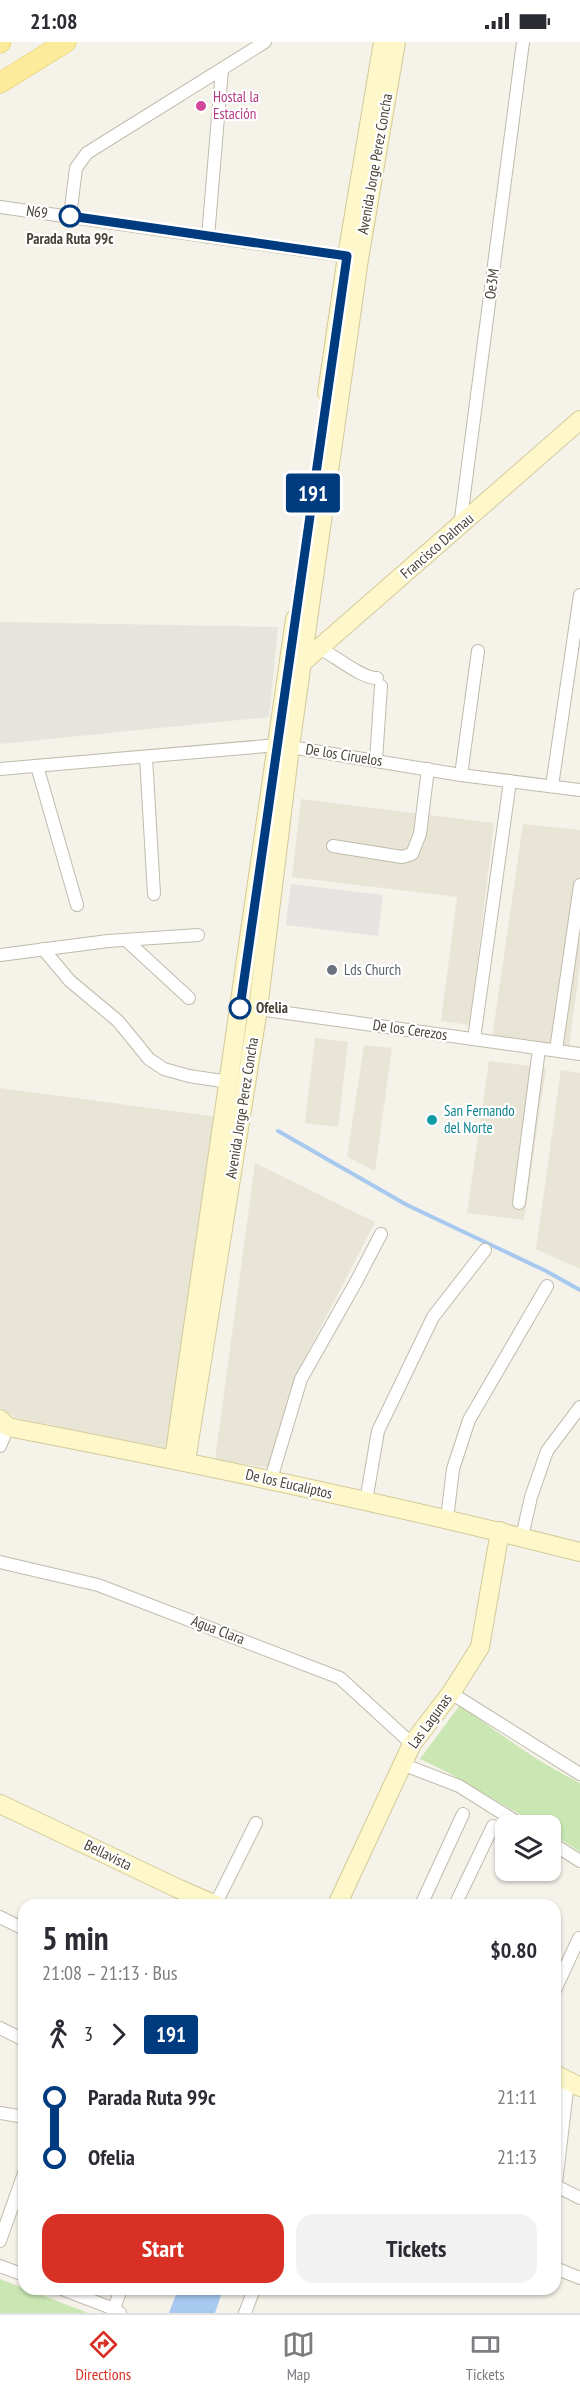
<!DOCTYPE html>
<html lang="en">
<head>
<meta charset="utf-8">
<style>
	body { margin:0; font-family:"PT Sans Narrow",sans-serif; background:#f2f2f3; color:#2b2b33; height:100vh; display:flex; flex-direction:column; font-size:22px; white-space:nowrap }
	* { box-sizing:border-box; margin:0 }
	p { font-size:20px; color:#7c7c81 }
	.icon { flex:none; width:33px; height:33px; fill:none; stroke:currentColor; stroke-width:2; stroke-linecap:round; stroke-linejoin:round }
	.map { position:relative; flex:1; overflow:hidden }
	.panel { position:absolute; left:18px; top:1857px; width:543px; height:396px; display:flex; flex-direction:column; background:#fff; border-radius:18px; box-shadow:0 2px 4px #0004 }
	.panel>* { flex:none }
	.badge { padding:0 12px; border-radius:4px; font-size:21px; line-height:39px }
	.buttons { position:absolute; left:495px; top:1773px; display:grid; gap:12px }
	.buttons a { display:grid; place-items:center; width:66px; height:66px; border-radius:12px; background:#fff; box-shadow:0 2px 4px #0004; font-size:30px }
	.map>.badge { position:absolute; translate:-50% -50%; box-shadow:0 0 0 3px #fff }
	.legs { display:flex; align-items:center; gap:9px; height:66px; padding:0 24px; font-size:20px }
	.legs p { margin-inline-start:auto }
	.headline { display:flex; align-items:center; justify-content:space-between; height:102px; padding:0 24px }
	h1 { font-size:33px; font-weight:700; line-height:45px }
	.primary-button { display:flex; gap:12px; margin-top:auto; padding:12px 24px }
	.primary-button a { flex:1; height:69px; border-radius:18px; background:#d93025; color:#fff; font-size:24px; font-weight:700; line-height:69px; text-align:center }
	.primary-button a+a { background:#f2f2f3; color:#2b2b33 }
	ul { padding:0 24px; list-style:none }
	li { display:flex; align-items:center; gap:21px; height:60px; font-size:22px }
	li i { display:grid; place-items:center; width:9px; height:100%; margin:0 8px; background:currentColor }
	li i::after { content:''; width:15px; height:15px; margin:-8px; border:4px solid; border-radius:50%; background:#fff }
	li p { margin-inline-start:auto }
	li:first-child i { background:linear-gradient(#0000 50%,currentColor 0) }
	li:last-child i { background:linear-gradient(currentColor 50%,#0000 0) }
	.status { display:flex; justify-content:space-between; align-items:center; height:42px; padding:0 30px; background:#fff; direction:ltr }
	.status svg { height:16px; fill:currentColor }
	.menu { display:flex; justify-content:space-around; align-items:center; height:84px; border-top:2px solid #e1e1e2; background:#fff; font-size:16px; color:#7c7c81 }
	.menu a { display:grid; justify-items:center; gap:3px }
	.menu .current { color:#d93025 }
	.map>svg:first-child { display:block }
	.residential { fill:#e8e5d7 }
	.industrial { fill:#e7e4de }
	.green { fill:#cae7b3 }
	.parking { fill:#e6e4e1 }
	.water { fill:#a7c9ef }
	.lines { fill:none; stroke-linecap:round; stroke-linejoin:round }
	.stream { stroke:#a7c9ef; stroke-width:4 }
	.street-casing { stroke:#c0bbac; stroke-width:14 }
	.secondary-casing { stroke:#d3ca99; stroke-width:20 }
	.primary-casing { stroke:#e2cb6a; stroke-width:21 }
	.street { stroke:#fff; stroke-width:12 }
	.secondary { stroke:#fdf7ca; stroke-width:18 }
	.primary { stroke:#fceb9a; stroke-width:20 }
	.line-1-casing { stroke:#fff; stroke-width:14 }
	.line-1 { stroke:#003b80; stroke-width:9 }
	.hotel-dot { fill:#d1479c; stroke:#fff; stroke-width:2 }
	.stop-1-dot { fill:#fff; stroke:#003b80; stroke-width:3 }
	.worship-dot { fill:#6b7280; stroke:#fff; stroke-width:2 }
	.culture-dot { fill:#0f9aa8; stroke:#fff; stroke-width:2 }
	.labels { text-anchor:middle; stroke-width:4.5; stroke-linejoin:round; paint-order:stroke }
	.hotel-label { font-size:15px; fill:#b23c85; stroke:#fff; text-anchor:start }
	.street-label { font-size:15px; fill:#484337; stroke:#fff }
	.stop-label { font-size:15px; font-weight:bold; fill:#484337; stroke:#fff }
	.worship-label { font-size:15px; fill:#5b616d; stroke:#fff; text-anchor:start }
	.culture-label { font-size:15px; fill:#0d838f; stroke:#fff; text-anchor:start }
</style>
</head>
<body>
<div class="status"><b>21:08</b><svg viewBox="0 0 49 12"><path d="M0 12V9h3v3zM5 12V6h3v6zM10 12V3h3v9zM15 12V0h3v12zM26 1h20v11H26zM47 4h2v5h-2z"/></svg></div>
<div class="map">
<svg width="580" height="2271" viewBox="0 0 580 2271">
	<rect width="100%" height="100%" fill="#f4f2e9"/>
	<g class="residential">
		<polygon points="301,757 494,781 470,983 441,979 457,855 292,835"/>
		<polygon points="523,782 580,788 580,922 569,1006 492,996"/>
		<polygon points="315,996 348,1000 338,1085 305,1081"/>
		<polygon points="364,1003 392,1006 375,1129 347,1115"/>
		<polygon points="489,1019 546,1026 524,1178 467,1171"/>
		<polygon points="561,1028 580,1031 580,1227 536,1207"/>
		<polygon points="0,1046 218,1075 171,1407 16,1376 0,1365"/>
		<polygon points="255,1121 375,1180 295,1335 272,1426 215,1418"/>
	</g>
	<polygon class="industrial" points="0,580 278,585 269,675 0,702"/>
	<g class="green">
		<path d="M460 1663C499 1691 537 1720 580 1741V1810L551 1791 550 1784 538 1783 449 1731 420 1717Z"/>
		<polygon points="0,2237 88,2271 0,2271"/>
	</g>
	<polygon class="parking" points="291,842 383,853 378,894 286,883"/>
	<polygon class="water" points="178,2247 207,2247 221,2253 215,2271 169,2271"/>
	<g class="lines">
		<polyline class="stream" points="278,1089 407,1163 546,1229 580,1248"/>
		<g class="street-casing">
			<g id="street">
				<polyline points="0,165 352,215"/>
				<polyline points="70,174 76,126 87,111 265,0"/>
				<polyline points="208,195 222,27"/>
				<polyline points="460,484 523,0"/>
				<path d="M319 606C334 613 362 637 377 636"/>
				<polyline points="146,715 154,852"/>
				<polyline points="376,718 381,644"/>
				<polyline points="37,724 77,863"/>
				<polyline points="0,727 278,703 461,733 580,748"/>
				<polyline points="461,733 478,609"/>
				<polyline points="552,744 580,553"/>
				<polyline points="333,804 402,815 412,812 420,792 428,727"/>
				<polyline points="126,898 189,956"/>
				<polyline points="43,907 70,939 118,979 149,1017 164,1027 189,1034 229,1040"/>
				<polyline points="0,913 108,899 198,893"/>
				<polyline points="251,966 580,1012"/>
				<polyline points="474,997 510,739"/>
				<polyline points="556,1008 580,843"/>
				<polyline points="519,1161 539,1007"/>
				<polyline points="0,1404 8,1385"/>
				<polyline points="271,1437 301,1337 356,1240 381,1192"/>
				<polyline points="366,1459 378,1389 433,1275 485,1208"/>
				<polyline points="447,1477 453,1427 469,1378 547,1244"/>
				<polyline points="522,1495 531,1455 547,1409 580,1365"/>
				<polyline points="0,1520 98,1543 340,1636 412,1702"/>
				<polyline points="451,1651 580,1732"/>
				<polyline points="402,1722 459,1744 523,1784"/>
				<polyline points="550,1800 580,1819"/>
				<polyline points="215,1863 256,1781"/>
				<polyline points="421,1863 463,1772"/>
				<polyline points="455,1863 493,1784"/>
				<polyline points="0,1875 24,1887"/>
				<polyline points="555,1948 579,1896"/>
				<polyline points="0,1986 24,1998"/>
				<polyline points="0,2071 24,2075"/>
				<polyline points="556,2144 580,2156"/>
				<polyline points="555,2149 568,2040"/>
				<polyline points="0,2199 24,2131"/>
				<polyline points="0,2224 24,2233"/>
				<polyline points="555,2226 580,2236"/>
				<polyline points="62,2247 114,2267 120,2271"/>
				<polyline points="114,2267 121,2247"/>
				<polyline points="245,2271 254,2247"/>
			</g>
		</g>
		<g class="secondary-casing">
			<g id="secondary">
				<polyline points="327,351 347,214 383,0"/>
				<polyline points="298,621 302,621 580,378"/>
				<path d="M0 1377 8 1385C200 1422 391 1462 580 1510"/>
				<polyline points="174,1417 295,577"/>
				<polyline points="186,1419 258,967 290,705 359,217 396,0"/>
				<polyline points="0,1762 179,1847 216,1863"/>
				<polyline points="337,1863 412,1702 451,1651 480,1605 500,1489"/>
				<polyline points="555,2032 580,2045"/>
			</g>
		</g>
		<g class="primary-casing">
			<g id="primary">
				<polyline points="0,1 1,0"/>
				<polyline points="0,41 66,0"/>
			</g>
		</g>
		<use href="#street" class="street"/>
		<use href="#secondary" class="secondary"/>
		<use href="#primary" class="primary"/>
	</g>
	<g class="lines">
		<g class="line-1-casing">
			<polyline id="line-1" points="70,174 347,214 240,966"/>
		</g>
		<use href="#line-1" class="line-1"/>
	</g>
	<circle class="hotel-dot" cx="201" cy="64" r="6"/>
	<g class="stop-1-dot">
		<circle cx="70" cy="174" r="10"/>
		<circle cx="240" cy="966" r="10"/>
	</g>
	<circle class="worship-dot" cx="332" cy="928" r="6"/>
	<circle class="culture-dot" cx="432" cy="1078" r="6"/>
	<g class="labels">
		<g class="hotel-label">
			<text x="213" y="60">Hostal la<tspan x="213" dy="17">Estación</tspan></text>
		</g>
		<g class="street-label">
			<text transform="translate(375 122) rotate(-80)" y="5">Avenida Jorge Perez Concha</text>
			<text transform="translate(37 170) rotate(8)" y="5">N69</text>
			<text transform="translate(492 242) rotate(-83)" y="5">Oe3M</text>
			<text transform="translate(437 504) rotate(-41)" y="5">Francisco Dalmau</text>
			<text transform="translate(344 713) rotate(9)" y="5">De los Ciruelos</text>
			<text transform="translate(410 988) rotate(8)" y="5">De los Cerezos</text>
			<text transform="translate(242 1066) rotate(-81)" y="5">Avenida Jorge Perez Concha</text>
			<text transform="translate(289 1442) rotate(13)" y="5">De los Eucaliptos</text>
			<text transform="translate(218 1588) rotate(21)" y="5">Agua Clara</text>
			<text transform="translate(430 1679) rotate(-54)" y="5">Las Lagunas</text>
			<text transform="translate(108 1813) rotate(26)" y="5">Bellavista</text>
		</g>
		<g class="stop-label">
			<text x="70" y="202">Parada Ruta 99c</text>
			<text x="256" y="971" text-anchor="start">Ofelia</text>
		</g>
		<g class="worship-label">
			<text x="344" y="933">Lds Church</text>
		</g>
		<g class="culture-label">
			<text x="444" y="1074">San Fernando<tspan x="444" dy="17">del Norte</tspan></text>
		</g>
	</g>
</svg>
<div class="buttons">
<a><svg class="icon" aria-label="layers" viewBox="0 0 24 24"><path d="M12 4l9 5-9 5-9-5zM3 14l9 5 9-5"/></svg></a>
</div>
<b class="badge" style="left:313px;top:451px;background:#003b80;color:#fff">191</b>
<section class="panel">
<div class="headline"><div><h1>5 min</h1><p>21:08 – 21:13 · Bus</p></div><b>$0.80</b></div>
<div class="legs"><svg class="icon" aria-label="walk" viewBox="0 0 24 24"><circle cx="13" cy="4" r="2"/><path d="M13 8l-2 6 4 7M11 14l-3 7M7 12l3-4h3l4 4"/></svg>3<svg class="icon" aria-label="forward" viewBox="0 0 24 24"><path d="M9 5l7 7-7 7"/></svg><b class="badge" style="background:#003b80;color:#fff">191</b></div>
<ul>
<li><i style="color:#003b80"></i><b>Parada Ruta 99c</b><p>21:11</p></li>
<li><i style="color:#003b80"></i><b>Ofelia</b><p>21:13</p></li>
</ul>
<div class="primary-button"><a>Start</a><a>Tickets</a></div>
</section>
</div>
<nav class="menu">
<a class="current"><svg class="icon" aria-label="directions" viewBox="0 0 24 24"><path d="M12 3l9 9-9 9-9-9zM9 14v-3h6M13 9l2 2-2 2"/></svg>Directions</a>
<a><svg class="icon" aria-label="map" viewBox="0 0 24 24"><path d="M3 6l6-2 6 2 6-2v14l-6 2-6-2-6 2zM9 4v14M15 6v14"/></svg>Map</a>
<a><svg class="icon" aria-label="tickets" viewBox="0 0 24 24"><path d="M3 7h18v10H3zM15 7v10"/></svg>Tickets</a>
</nav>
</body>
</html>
